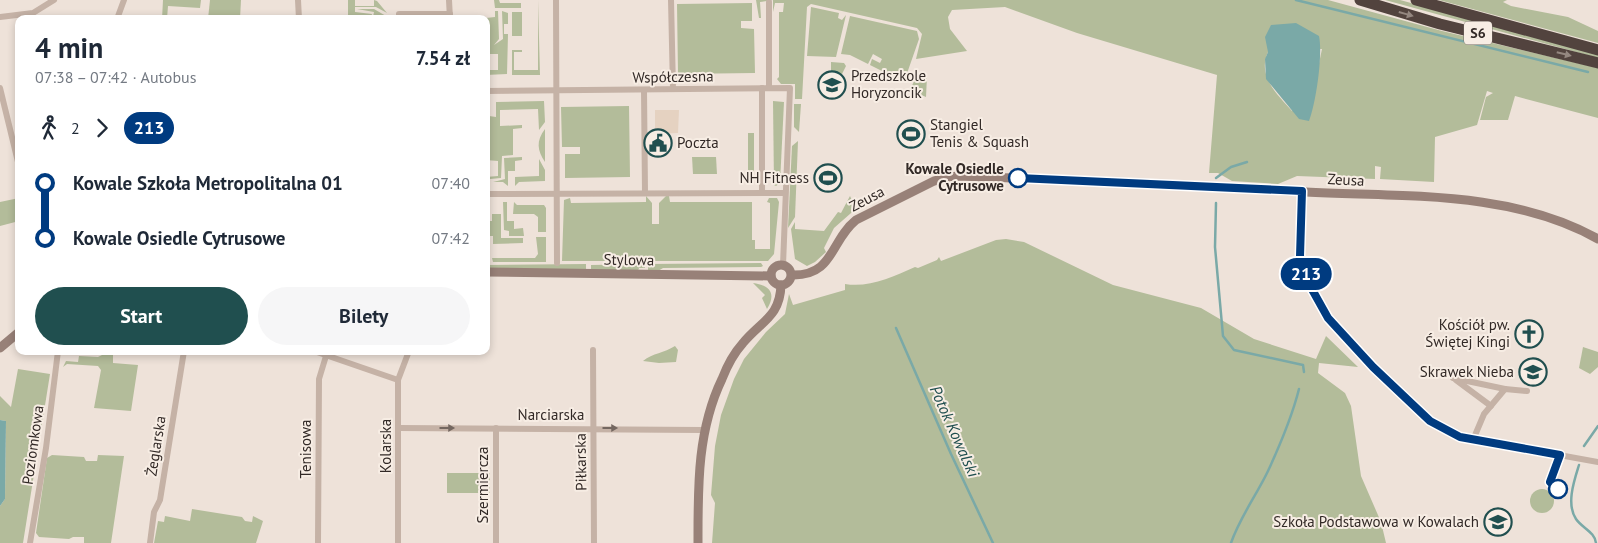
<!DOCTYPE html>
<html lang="pl">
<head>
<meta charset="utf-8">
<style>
	body { margin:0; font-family:"PT Sans",sans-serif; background:#f6f6f7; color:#1f2937; height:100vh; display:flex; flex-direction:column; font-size:19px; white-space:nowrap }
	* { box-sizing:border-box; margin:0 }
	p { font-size:16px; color:#747a83 }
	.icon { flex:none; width:28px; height:28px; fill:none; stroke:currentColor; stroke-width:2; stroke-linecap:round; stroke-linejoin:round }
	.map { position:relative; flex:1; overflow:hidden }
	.panel { position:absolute; left:15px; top:15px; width:475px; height:340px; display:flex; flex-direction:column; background:#fff; border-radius:10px; box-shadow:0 2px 8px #0003 }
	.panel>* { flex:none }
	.badge { padding:0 10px; border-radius:16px; font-size:18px; line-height:32px }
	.map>.badge { position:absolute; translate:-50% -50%; box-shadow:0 0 0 2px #fff }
	.legs { display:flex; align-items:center; gap:8px; height:55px; padding:0 20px; font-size:16px }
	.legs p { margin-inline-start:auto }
	.overview { display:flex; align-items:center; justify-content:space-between; height:85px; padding:0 20px }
	h1 { font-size:28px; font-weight:700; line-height:38px }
	.primary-button { display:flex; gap:10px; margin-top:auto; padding:10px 20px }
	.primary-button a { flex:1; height:58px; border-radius:30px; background:#204f4f; color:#fff; font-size:20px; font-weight:700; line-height:58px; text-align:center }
	.primary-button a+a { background:#f6f6f7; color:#1f2937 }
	ul { padding:0 20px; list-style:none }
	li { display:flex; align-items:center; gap:18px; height:55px; font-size:19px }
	li i { display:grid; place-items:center; width:8px; height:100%; margin:0 6px; background:currentColor }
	li i::after { content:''; width:12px; height:12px; margin:-6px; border:4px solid; border-radius:50%; background:#fff }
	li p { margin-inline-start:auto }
	li:first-child i { background:linear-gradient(#0000 50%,currentColor 0) }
	li:last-child i { background:linear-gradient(currentColor 50%,#0000 0) }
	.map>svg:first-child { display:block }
	.green { fill:#b3bc9a; fill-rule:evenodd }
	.plaza { fill:#e5d2c1 }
	.water { fill:#7aa9a7 }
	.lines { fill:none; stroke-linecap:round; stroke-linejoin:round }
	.stream { stroke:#7aa9a7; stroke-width:2.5 }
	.street { stroke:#c5b2a6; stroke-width:6 }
	.secondary { stroke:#988178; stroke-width:9 }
	.highway { stroke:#52433e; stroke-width:11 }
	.oneway { fill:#948780 }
	.oneway2 { fill:#746760 }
	.line-1-casing { stroke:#fff; stroke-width:11 }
	.line-1 { stroke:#003b80; stroke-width:8 }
	.stop-1-dot { fill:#fff; stroke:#003b80; stroke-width:2.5 }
	.labels { text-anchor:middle; stroke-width:4; stroke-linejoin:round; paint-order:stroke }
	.shield { fill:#f7ede4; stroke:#6d645f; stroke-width:1 }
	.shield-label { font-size:14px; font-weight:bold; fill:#322926 }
	.poi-label { font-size:15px; fill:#322926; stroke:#f7ede4; text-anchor:end }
	.street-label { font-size:15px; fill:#322926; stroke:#f7ede4 }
	.stop-label { font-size:15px; font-weight:bold; fill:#322926; stroke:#f7ede4; text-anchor:end }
	.water-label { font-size:16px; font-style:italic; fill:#204f4f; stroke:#f7ede4 }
</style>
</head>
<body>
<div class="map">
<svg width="1598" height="543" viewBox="0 0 1598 543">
	<rect width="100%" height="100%" fill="#eee2d9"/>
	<g class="green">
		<polygon points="163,0 201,0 200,8 168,6 167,19 162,19"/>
		<polygon points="210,0 241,0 240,19 208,19"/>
		<polygon points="348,0 355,0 355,6 374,6 374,0 377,1 387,13 376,7 355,7 355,12 372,14 371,17 373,17 374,12 357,9 374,9 386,16 381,16 381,19 348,19"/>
		<polygon points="494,0 499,0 500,3 521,3 521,8 495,8"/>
		<polygon points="538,0 540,75 512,75 512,50 522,50 522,52 514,52 514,70 538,70"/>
		<path d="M679 0H1328L1442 31 1598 68V118L1515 96 1508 120H1480L1486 97 1493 93 1487 91 1477 125 1435 137 1434 182 1380 179 1381 167 1375 166V179L1297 176 1278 184 1232 181 1218 173H1209L1217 75 1077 33 1005 7 952 10 948 17 950 29 967 51 916 59 922 34 917 28 811 4 807 7 802 99H795V84H781L777 79 779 77V12H783L784 3H775L773 12V0L760 2 761 18H759L756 0ZM1322 49 1317 73 1292 111C1277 94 1257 76 1268 52Z"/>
		<polygon points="1385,0 1400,0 1598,54 1598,58"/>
		<polygon points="1439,0 1507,0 1503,2 1511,6 1568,17 1598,31 1598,43"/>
		<polygon points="752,3 752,21 741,21 741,28 754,29 755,73 678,74 677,4"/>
		<polygon points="811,7 839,13 838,18 842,20 846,15 836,57 807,56"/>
		<polygon points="495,11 498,11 499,39 494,45 503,39 502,11 508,13 508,24 504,24 504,34 508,34 507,74 486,75 486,70 498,70 498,54 486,54 486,18 495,17"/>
		<rect x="512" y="12" width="10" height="24"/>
		<polygon points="293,15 293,19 246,19 246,16"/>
		<polygon points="850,16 917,31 919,39 904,82 870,65 872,59 880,63 882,59 873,54 868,64 850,55 841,54"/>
		<polygon points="831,62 844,63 846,66 841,76 836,77 831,73"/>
		<polygon points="927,76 926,97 910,90 916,77"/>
		<polygon points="544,101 545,122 539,130 538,109 500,110 500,126 522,125 522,128 513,129 513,155 502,156 501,178 490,179 490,182 486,182 486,177 498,176 498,161 486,160 488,110 489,116 496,117 496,102"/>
		<polygon points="773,101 784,102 780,183 776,186 774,185"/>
		<polygon points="794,104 801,104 799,132 794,127"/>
		<polygon points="629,106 630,177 565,178 565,154 580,154 580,147 562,147 561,107"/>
		<path d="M545 129V162C537 150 536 141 545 129Z"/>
		<rect x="748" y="133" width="6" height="42"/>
		<polygon points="798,141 795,217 788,228 792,146"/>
		<polygon points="522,157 522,160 515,161 515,171 508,171 508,186 503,182 493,182 505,179 504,158"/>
		<polygon points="692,157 716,157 717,174 693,174"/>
		<polygon points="539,159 545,170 545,181 519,182 515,186 515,177 539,176"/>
		<polygon points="646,196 652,203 652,224 659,224 659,203 666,196 669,196 670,202 752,202 752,240 755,240 755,249 770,249 770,203 767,202 769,198 777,198 779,202 774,254 768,261 562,261 564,200 570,198 571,203 646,202"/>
		<polygon points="850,196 855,207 859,206 834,228 824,248 826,252 815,262 807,266 795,259 791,229 795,222 795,229 824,231 838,212 841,213"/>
		<polygon points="19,198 19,221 0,226 0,202"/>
		<polygon points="503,202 507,202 507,221 514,221 514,229 523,228 524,236 509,236 509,231 504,230"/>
		<polygon points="514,202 517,205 544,205 546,208 546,232 538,232 538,217 534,214 513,214"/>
		<polygon points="492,214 501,214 501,238 523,238 523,243 493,244 493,236 486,236 486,221 492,221"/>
		<polygon points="536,237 546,237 546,262 493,262 492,258 535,258 538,254"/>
		<path d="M1006 239 1024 242 1113 285 1201 308 1254 339 1316 359 1326 336 1358 367 1319 363 1318 373 1345 393 1351 406 1361 476 1381 522 1386 543H712L715 503 711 495 715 446 721 415 734 379 744 359 766 332 785 314 789 294 793 305 845 290V284C869 288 892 277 915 267L918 268 937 260 939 257 941 261 996 240Z"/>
		<polygon points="761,263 763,266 761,267 663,268 658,271 648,271 648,264"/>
		<polygon points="586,264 586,270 486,268 486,265"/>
		<polygon points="645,264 645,268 639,268 638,271 591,270 591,265"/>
		<path d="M753 283C769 285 777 293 767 309L762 298 765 295Z"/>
		<path d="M675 346 678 350 676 362 659 363 643 361C653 353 664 353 675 346Z"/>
		<polygon points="1583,347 1598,352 1598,367 1590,374 1579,368"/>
		<polygon points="102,355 113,355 113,363 138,365 131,411 94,408 101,370 98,366 67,364 63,367 66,361 78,362 79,356 98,357"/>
		<polygon points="18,369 50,374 23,543 0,543 0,506 5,499 6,421 0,420 0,396 11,407"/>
		<polygon points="52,455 84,457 86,461 97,461 98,455 124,456 111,543 84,543 84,537 73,537 69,539 39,537 36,533 47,458"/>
		<rect x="447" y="473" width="43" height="20"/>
		<circle cx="1542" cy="501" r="12"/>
		<polygon points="192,509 242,517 245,521 252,522 253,516 263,521 256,543 154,543 158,521 164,522 165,516 190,521"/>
	</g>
	<polygon class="plaza" points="655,110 679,110 678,133 655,134"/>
	<g class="water">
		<path d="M1296 23 1319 36C1323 54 1316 104 1309 121L1299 119 1266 79 1265 59 1268 52 1265 37 1271 25Z"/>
		<polygon points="0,420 6,421 5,499 0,506"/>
	</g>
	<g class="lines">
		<g class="stream">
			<polyline points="1296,0 1588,72"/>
			<polyline points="1216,178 1231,167 1247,162"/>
			<polyline points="1216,203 1215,247 1223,336 1234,350 1303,365 1304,372"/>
			<polyline points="896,328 951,454 993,543"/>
			<polyline points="1584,446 1598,426"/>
			<path d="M1579 465C1574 481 1566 504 1576 519 1582 528 1595 532 1596 543"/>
			<path d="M1231 543C1240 517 1256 496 1268 471 1280 445 1292 417 1299 389"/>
		</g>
		<g class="street">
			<polyline points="298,0 299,19"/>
			<polyline points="449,0 450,19"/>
			<polyline points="556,0 557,263"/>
			<polyline points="671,0 673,89"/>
			<polyline points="769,2 769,88"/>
			<polyline points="0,17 33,13 54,0"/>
			<polyline points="117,19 124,0"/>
			<polyline points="399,19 399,14 450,14"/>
			<polyline points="0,88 19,166"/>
			<polyline points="762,88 762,193"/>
			<polyline points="644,90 645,193"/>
			<polyline points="486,91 790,88 783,265"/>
			<polyline points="1302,191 1300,256 1318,302 1328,318 1360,353 1418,410 1431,421 1460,437 1598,462"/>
			<polyline points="486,194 785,193"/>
			<polyline points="593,350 594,543"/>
			<polyline points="314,351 398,380"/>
			<polyline points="1453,378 1505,389"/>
			<polyline points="1456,380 1491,406"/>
			<polyline points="399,428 703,430"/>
			<polyline points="496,428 496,543"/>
			<polyline points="1473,440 1484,414 1505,389 1527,391"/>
			<polyline points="30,543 46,448 58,351"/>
			<polyline points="150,543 154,512 160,500 184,351"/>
			<polyline points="318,543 319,379 326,356"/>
			<polyline points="398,543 398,380 409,351"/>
		</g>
		<g class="secondary">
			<circle cx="781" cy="275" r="10"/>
			<polyline points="486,272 771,276"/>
			<path d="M792 275C834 276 830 241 856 220L934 181 957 176C1073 180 1189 185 1306 192 1403 197 1511 190 1598 239"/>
			<polyline points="0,348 19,332"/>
			<path d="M698 543C698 487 697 431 722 379 727 366 734 353 743 343 761 321 780 317 781 285"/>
		</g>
		<g class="highway">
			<polyline points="1360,0 1440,24 1598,63"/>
			<polyline points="1416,0 1598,50"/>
		</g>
	</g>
	<defs><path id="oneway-solid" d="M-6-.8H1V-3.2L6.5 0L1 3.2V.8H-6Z" transform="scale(1.25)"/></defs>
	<g class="oneway">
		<use href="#oneway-solid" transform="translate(1406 14) rotate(16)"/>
		<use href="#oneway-solid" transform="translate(1564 54) rotate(14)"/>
	</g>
	<g class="oneway2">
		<use href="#oneway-solid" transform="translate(447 428)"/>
		<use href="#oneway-solid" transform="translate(610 428)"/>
	</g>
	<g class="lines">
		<g class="line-1-casing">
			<polyline id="line-1" points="1018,178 1302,191 1300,256 1309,284 1328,318 1373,367 1430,421 1460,437 1560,455 1550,482 1558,489"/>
		</g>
		<use href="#line-1" class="line-1"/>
	</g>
	<defs>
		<g id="school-ring" transform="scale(1.4375)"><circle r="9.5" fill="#f7ede4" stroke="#204f4f" stroke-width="1.5"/><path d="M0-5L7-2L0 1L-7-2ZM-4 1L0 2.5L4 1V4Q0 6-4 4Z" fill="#204f4f"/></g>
		<g id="stadium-ring" transform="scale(1.4375)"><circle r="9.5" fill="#f7ede4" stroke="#204f4f" stroke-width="1.5"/><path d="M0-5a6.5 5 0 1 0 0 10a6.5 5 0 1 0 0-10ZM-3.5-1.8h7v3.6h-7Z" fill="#204f4f"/></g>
		<g id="civic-ring" transform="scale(1.4375)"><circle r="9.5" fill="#f7ede4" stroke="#204f4f" stroke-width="1.5"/><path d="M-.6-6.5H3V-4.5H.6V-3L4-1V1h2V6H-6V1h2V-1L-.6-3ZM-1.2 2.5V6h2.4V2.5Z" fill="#204f4f"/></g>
		<g id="church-ring" transform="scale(1.4375)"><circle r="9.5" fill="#f7ede4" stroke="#204f4f" stroke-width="1.5"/><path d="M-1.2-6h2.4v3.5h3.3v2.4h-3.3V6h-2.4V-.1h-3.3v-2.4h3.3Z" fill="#204f4f"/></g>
	</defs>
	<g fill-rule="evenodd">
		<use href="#school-ring" x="832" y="85"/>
		<use href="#stadium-ring" x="911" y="134"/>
		<use href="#civic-ring" x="658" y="143"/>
		<use href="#stadium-ring" x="828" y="178"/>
		<use href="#church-ring" x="1529" y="334"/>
		<use href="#school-ring" x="1533" y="372"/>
		<use href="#school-ring" x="1498" y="522"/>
	</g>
	<g class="stop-1-dot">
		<circle cx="1018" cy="178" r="9"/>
		<circle cx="1558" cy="489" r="9"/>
	</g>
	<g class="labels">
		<rect class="shield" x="1464" y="21.5" width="28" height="23" rx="4"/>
		<g class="shield-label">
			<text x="1478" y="38">S6</text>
		</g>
		<g class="poi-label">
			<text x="851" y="81" text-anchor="start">Przedszkole<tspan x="851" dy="17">Horyzoncik</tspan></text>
			<text x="930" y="130" text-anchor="start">Stangiel<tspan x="930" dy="17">Tenis &amp; Squash</tspan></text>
			<text x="677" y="148" text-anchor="start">Poczta</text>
			<text x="809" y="183">NH Fitness</text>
			<text x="1510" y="330">Kościół pw.<tspan x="1510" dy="17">Świętej Kingi</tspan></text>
			<text x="1514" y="377">Skrawek Nieba</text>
			<text x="1479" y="527">Szkoła Podstawowa w Kowalach</text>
		</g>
		<g class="street-label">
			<text transform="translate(673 77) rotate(-1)" y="5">Współczesna</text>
			<text transform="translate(1346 180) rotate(3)" y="5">Zeusa</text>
			<text transform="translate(867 199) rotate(-28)" y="5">Zeusa</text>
			<text transform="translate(629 260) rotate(1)" y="5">Stylowa</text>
			<text x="551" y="420">Narciarska</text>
			<text transform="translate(33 445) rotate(-82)" y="5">Poziomkowa</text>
			<text transform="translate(156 446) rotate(-81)" y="5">Żeglarska</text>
			<text transform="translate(386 446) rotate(-90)" y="5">Kolarska</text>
			<text transform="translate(306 449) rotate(-90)" y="5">Tenisowa</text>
			<text transform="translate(581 462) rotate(-91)" y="5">Piłkarska</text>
			<text transform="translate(483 485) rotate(-90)" y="5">Szermiercza</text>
		</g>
		<g class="stop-label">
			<text x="1004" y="174">Kowale Osiedle<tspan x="1004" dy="17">Cytrusowe</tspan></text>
		</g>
		<g class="water-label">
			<text transform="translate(955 431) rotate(66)" y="6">Potok Kowalski</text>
		</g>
	</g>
</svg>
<b class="badge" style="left:1306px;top:274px;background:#003b80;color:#fff">213</b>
<section class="panel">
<div class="overview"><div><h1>4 min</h1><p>07:38 – 07:42 · Autobus</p></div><b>7.54 zł</b></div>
<div class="legs"><svg class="icon" aria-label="walk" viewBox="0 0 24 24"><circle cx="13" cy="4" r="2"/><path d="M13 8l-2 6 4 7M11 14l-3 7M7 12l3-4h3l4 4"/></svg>2<svg class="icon" aria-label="forward" viewBox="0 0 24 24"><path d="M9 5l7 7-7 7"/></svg><b class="badge" style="background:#003b80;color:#fff">213</b></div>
<ul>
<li><i style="color:#003b80"></i><b>Kowale Szkoła Metropolitalna 01</b><p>07:40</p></li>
<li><i style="color:#003b80"></i><b>Kowale Osiedle Cytrusowe</b><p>07:42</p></li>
</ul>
<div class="primary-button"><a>Start</a><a>Bilety</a></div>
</section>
</div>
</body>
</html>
